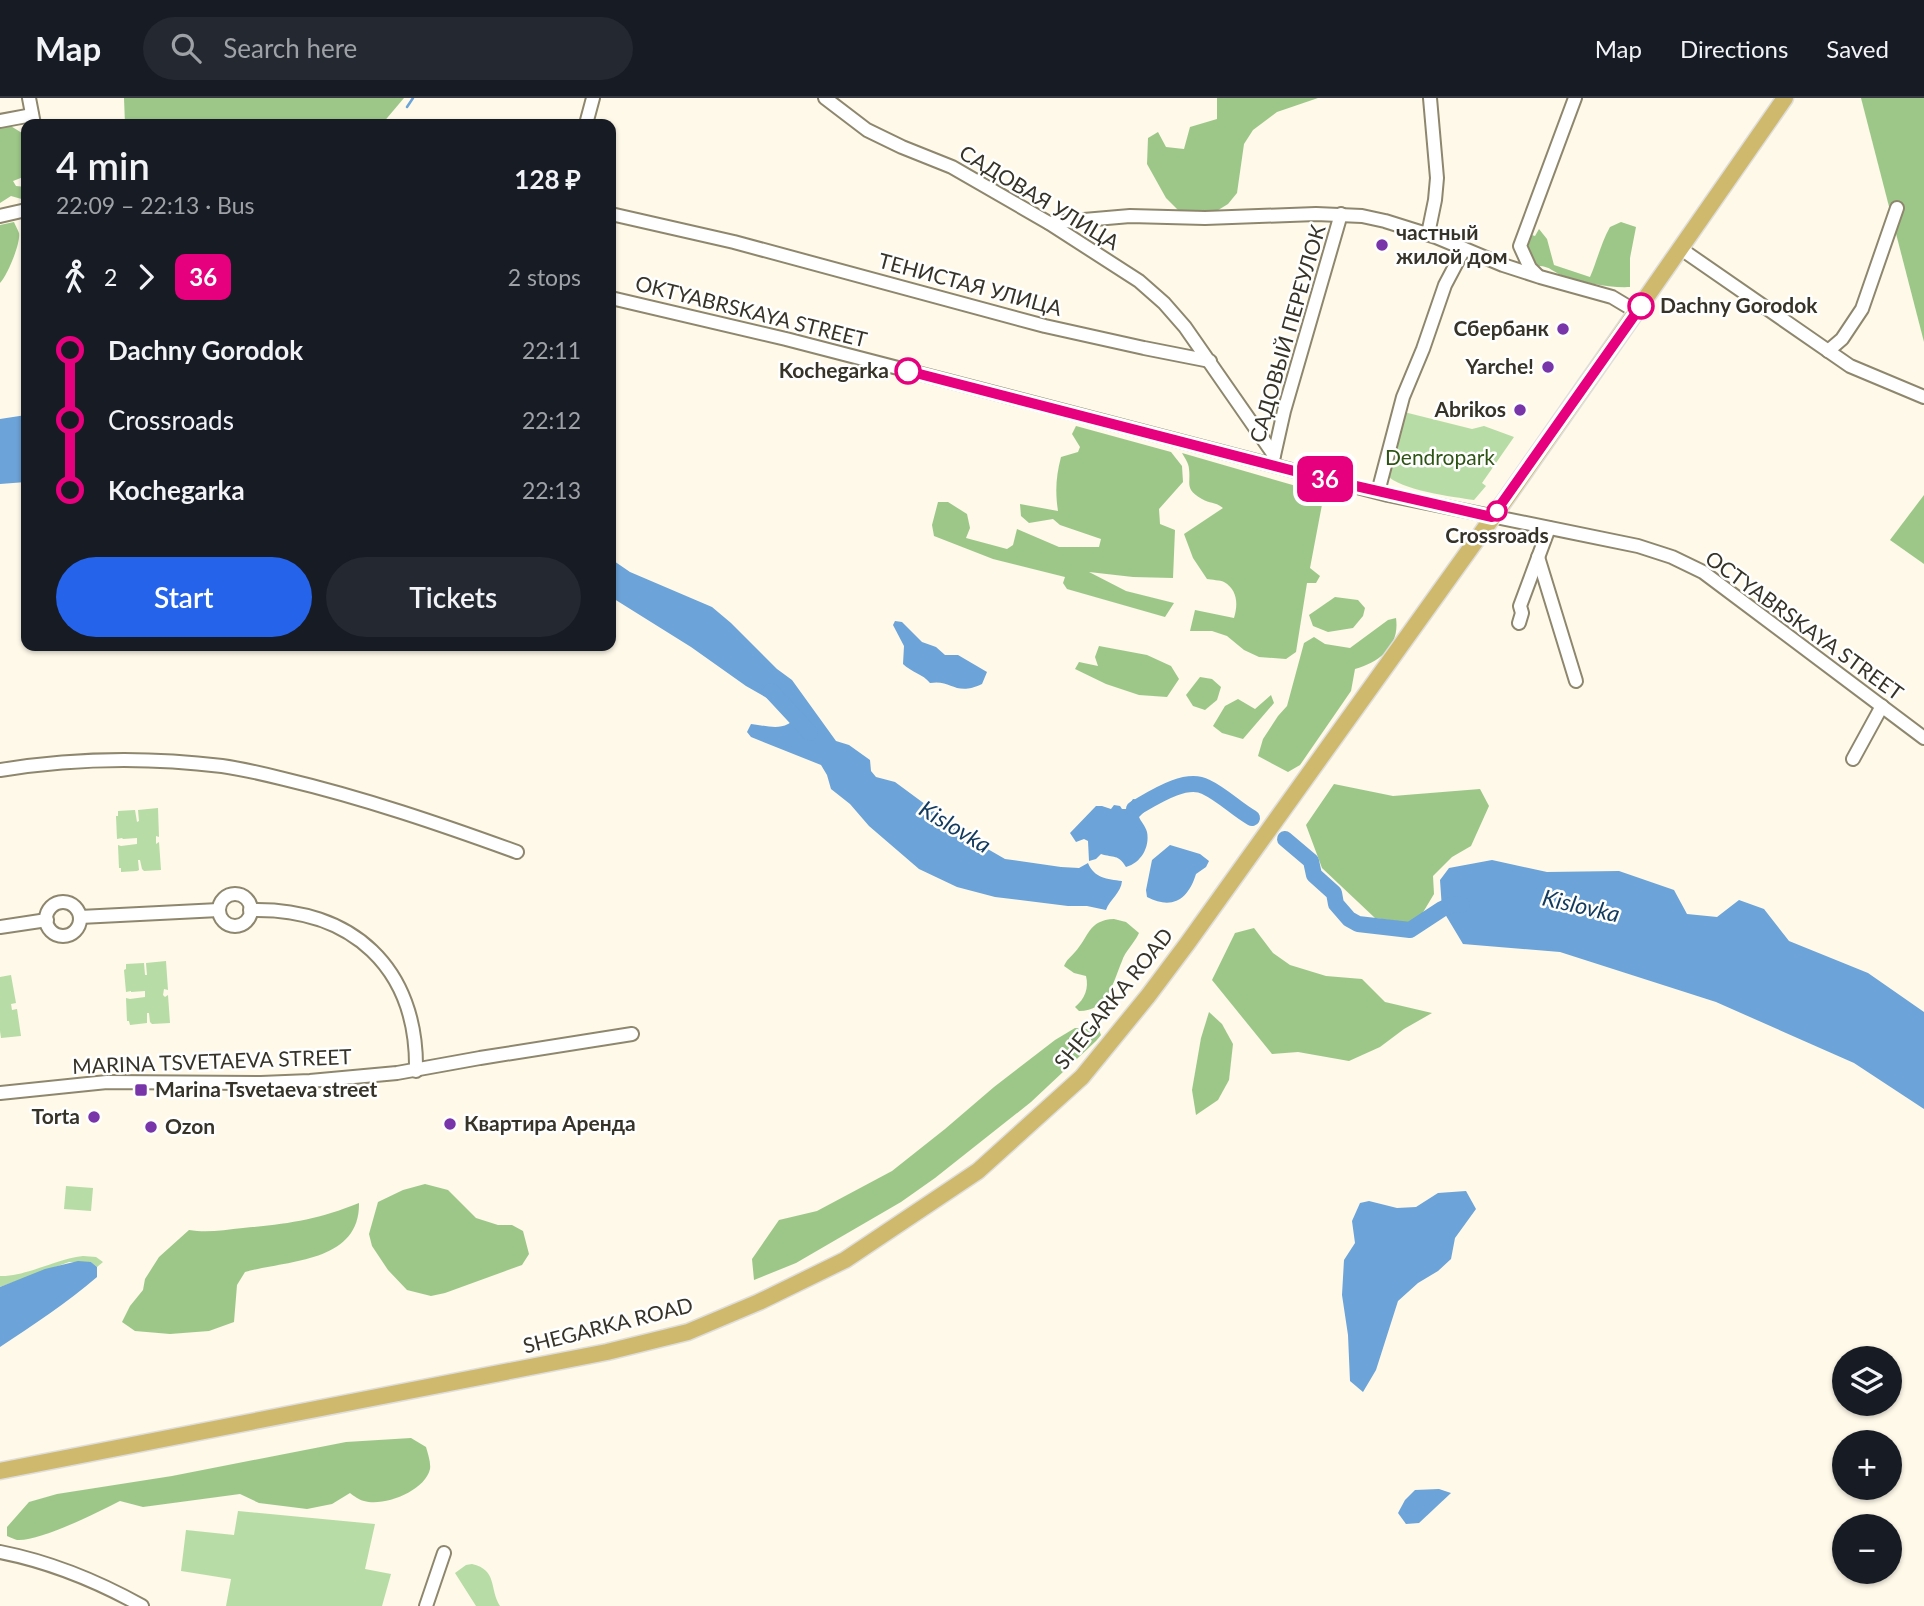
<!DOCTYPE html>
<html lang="en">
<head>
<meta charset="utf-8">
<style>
	body { margin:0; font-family:Lato,sans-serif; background:#242831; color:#f1f3f6; height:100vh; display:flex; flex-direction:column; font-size:26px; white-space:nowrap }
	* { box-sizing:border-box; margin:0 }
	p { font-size:23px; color:#9ea1a6 }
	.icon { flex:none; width:38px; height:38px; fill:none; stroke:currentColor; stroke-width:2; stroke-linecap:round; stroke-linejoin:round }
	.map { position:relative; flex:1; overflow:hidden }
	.details { position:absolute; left:21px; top:21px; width:595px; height:532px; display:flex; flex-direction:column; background:#171b24; border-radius:14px; box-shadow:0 2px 5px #0004 }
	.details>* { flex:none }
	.badge { padding:0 14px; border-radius:10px; font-size:24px; line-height:46px }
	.fabs { position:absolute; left:1832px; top:1248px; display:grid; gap:14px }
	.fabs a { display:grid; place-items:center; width:70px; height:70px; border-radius:50%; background:#171b24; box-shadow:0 2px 5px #0004; font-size:35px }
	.map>.badge { position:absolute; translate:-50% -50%; box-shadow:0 0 0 4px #fff }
	.legs { display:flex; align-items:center; gap:10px; height:77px; padding:0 35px; font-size:23px }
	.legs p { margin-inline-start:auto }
	.head { display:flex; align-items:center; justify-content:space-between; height:119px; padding:0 35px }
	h1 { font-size:38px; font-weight:600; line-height:52px }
	.cta { display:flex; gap:14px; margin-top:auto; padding:14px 35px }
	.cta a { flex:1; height:80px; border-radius:42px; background:#2563eb; color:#fff; font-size:28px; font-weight:600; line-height:80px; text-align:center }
	.cta a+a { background:#242831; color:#f1f3f6 }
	ul { padding:0 35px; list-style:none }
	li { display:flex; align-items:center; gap:24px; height:70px; font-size:26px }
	li i { display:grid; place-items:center; width:10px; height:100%; margin:0 9px; background:currentColor }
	li i::after { content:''; width:18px; height:18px; margin:-9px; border:5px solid; border-radius:50%; background:#171b24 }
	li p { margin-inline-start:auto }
	li:first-child i { background:linear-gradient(#0000 50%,currentColor 0) }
	li:last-child i { background:linear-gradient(currentColor 50%,#0000 0) }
	header { display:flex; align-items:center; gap:42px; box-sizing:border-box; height:98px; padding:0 35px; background:#171b24; border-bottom:2px solid #363941 }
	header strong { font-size:33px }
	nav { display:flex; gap:38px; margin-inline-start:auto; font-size:24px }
	.search { width:490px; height:63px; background:#242831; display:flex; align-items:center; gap:18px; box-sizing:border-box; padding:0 24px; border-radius:38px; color:#9ea1a6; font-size:26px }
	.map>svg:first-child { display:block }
	.green { fill:#b7dca5 }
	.forest { fill:#9dc788 }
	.water { fill:#6ca3d8 }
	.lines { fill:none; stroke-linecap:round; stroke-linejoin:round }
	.stream { stroke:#6ca3d8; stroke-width:2.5 }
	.river { stroke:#6ca3d8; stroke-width:16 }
	.minor-casing { stroke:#8e876e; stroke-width:16 }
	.major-casing { stroke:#dfdedd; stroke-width:19 }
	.minor { stroke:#fff; stroke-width:12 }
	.major { stroke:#ceb96d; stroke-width:16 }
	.line-1-casing { stroke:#fff; stroke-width:16 }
	.line-1 { stroke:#e6007e; stroke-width:10 }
	.poi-dot { fill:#7735a9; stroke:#fff; stroke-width:2.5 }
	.stop-1-dot { fill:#fff; stroke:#e6007e; stroke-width:3.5 }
	.labels { text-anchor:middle; stroke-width:5; stroke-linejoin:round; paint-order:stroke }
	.street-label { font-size:21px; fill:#363328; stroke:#fff }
	.poi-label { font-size:21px; font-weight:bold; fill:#363328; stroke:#fff; text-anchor:start }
	.stop-label { font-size:21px; font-weight:bold; fill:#363328; stroke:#fff; text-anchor:start }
	.park-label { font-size:21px; fill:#2e5415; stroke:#fff }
	.water-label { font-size:23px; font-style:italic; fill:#123a5d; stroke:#fff }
</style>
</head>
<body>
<header>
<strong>Map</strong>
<div class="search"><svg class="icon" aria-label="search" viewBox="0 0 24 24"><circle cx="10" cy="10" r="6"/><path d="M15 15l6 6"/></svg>Search here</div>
<nav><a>Map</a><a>Directions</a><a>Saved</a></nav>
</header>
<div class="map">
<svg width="1924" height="1508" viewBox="0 0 1924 1508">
	<rect width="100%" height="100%" fill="#fef9e9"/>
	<g class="green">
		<path d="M1404 314 1472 331 1484 328 1514 339 1482 385 1486 388 1474 402C1454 399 1399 392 1387 377Z"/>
		<polygon points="158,710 159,739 156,738 156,746 159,744 161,772 144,773 142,771 140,762 138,762 139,772 137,773 121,774 121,770 119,770 118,747 121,748 137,746 137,740 123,741 122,740 117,741 116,718 118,718 118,713 135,712 137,724 139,723 138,712"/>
		<polygon points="166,863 168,892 164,891 163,897 165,899 168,897 170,925 152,926 150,924 149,915 147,915 147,925 130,927 129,923 127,923 126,900 130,901 145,899 145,893 131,894 131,893 126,894 124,872 126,871 126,866 144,865 145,877 147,877 146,865"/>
		<polygon points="11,877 16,905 11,906 12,912 17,911 21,938 1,940 0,933 0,879"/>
		<polygon points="66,1088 93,1090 91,1113 64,1111"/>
		<path d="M83 1158 96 1159 103 1164 97 1169 91 1164H69L0 1189V1178C25 1179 56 1161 83 1158Z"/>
		<polygon points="238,1413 375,1426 365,1471 391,1476 382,1508 226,1508 231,1481 181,1473 186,1432 234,1437"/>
		<path d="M472 1466C498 1472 489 1491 500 1508H476L455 1475 466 1467Z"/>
	</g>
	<g class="forest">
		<polygon points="124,0 404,0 382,26 125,26"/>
		<polygon points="1217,0 1318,0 1277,14 1253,32 1244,46 1237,95 1228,106 1215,114 1183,117 1166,100 1147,66 1148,40 1158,34 1166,49 1184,51 1190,29 1217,21"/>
		<polygon points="1861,0 1924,0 1924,244"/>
		<polygon points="0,25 9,27 22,35 24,49 22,53 26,58 26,78 13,83 16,88 26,89 26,101 25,102 11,98 0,105"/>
		<path d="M14 124C15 127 18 132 19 135 21 145 7 178 0 185V127Z"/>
		<path d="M1621 124 1636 129 1630 160V189C1608 190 1585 185 1564 178 1554 175 1550 168 1539 168L1526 157 1527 138 1528 136 1535 138 1539 131 1547 141 1554 167 1590 179C1597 163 1601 145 1610 129Z"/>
		<path d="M1076 328 1171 354 1182 368 1183 384 1159 411 1160 426 1175 432 1173 480 1133 479 1089 474 1126 493 1174 505 1165 519 1067 491 1063 485 1065 479 993 461 934 438 932 427 938 404H948L967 416 970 430 966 440 1007 451 1013 447 1017 431 1059 449H1099L1101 441 1060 427 1053 421 1029 425 1021 418 1020 406 1058 413C1055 394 1056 378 1061 359L1078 354 1080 349 1072 336Z"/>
		<path d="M1182 355 1324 396 1310 470 1320 478 1316 485H1307L1296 554 1286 561 1259 559 1244 552 1227 538 1212 533H1190L1195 512 1234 520C1238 507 1238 492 1224 484 1220 482 1212 482 1207 481L1193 460 1184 436 1223 410C1214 403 1210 406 1202 401 1184 391 1191 386 1189 371 1189 366 1185 360 1182 355Z"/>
		<polygon points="1924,397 1924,466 1890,442"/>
		<polygon points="1335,499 1358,502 1365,510 1363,518 1353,530 1328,534 1313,528 1309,517"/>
		<path d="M1396 520C1400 548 1380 564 1355 571L1351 593 1300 667 1288 674 1258 658 1263 641 1278 618 1287 608 1304 545 1314 539 1325 546 1350 550 1388 522Z"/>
		<polygon points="1099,548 1147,557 1171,568 1179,581 1167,599 1139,597 1106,586 1075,571 1079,564 1098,568 1095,559"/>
		<polygon points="1200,579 1212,581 1221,589 1217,602 1205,612 1193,608 1186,597"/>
		<polygon points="1271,597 1274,605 1243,641 1222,635 1213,628 1225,608 1238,601 1255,611"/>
		<polygon points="1334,686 1393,698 1480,691 1489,708 1471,748 1452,759 1433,778 1434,796 1416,826 1375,820 1322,770 1306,727"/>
		<path d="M1114 821 1126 824 1139 835C1134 846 1125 853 1122 863 1113 884 1108 913 1079 913L1075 909C1085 901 1089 890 1086 878L1074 875 1064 868C1067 861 1070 860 1075 854 1089 839 1088 822 1114 821Z"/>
		<polygon points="1254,830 1273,855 1290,867 1326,878 1362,881 1385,904 1432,915 1404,931 1380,949 1349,963 1298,954 1272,956 1212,882 1235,835"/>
		<polygon points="1209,914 1222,926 1233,946 1229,982 1218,1002 1196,1017 1192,992 1201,940"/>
		<polygon points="1075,930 1099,932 1101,937 1096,943 1031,1004 935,1080 901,1104 796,1165 754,1182 752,1161 779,1122 817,1113 892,1073 945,1031 994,989 1055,942"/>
		<polygon points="425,1086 448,1092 476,1120 498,1127 512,1127 523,1133 529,1156 522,1167 445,1195 431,1198 407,1192 388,1172 372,1148 369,1136 378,1104 403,1092"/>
		<path d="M359 1105C360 1165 287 1162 245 1174L237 1187 234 1224 209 1233 170 1236 135 1233 122 1224 130 1208 143 1192 145 1181 159 1159 189 1132C207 1135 224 1132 243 1130 287 1126 317 1122 359 1105Z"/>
		<path d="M411 1340 426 1349C428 1356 431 1365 430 1371 425 1393 384 1409 364 1403 359 1402 354 1398 350 1395L332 1406 307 1411 259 1405 240 1396 143 1409 120 1403C99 1414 38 1444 17 1442 13 1441 10 1439 7 1438V1429L29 1404 57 1396 172 1378 346 1344Z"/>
	</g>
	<g class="water">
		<polygon points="26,317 26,384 0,386 0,321"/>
		<path d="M611 461 630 474 712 509 731 525 777 571 792 582 836 643 849 647 870 662 871 673 876 679 895 684 979 746 1005 761 1061 769 1079 770 1088 765C1094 780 1107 781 1122 783 1121 795 1110 801 1106 812L1087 808H1068L995 799 957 789 919 771 869 728 850 706 831 691 827 677 821 667 751 639 747 634 751 626C774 629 785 634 801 615L794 610 774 604 746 588 691 549 611 499Z"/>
		<path d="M895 523 902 524 922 544 936 549 945 557H958L987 574 982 586C955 599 952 581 930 585 923 576 911 574 903 566L904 548 893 527Z"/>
		<path d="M1147 700 1152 701 1150 708 1139 719C1141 724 1145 727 1147 734 1150 749 1141 765 1126 769 1118 756 1114 760 1101 756L1096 761 1089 763 1088 743 1084 741 1076 744 1070 735 1096 708H1102L1111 711 1114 707 1120 708 1122 711H1126L1133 701 1140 702Z"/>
		<path d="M1170 747 1200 756 1209 763 1206 769 1196 776C1188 802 1172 812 1147 799L1146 792 1152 762Z"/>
		<polygon points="1492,762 1547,774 1619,773 1674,792 1687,816 1717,819 1739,802 1764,811 1789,843 1868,875 1924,914 1924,1011 1854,965 1716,904 1560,854 1463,846 1442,811 1440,782 1449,770"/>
		<polygon points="1466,1093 1476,1111 1455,1140 1451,1161 1438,1173 1418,1185 1398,1203 1376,1272 1363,1294 1350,1283 1348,1237 1342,1197 1344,1162 1355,1145 1352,1123 1360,1105 1369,1103 1397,1110 1416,1109 1438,1095"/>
		<path d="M78 1163 91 1164 97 1169V1179C67 1205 33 1227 0 1249V1189L45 1171Z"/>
		<polygon points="1439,1391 1451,1395 1419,1425 1406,1426 1398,1415 1405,1402 1415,1392"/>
	</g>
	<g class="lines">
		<polyline class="stream" points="407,9 413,0"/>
		<g class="river">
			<polyline points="771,593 810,635"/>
			<path d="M1134 711C1152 701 1185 678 1206 689 1223 697 1236 711 1252 720"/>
			<polyline points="1285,741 1311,763 1314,777 1334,795 1336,806 1349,821 1358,826 1410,832 1442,811 1453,806 1462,807"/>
		</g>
		<g class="minor-casing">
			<g id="minor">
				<polyline points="29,0 34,26"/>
				<polyline points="825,0 867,32 902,49 952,69 1049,125 1139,183 1164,205 1185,229 1274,357"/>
				<polyline points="0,23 32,17"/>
				<polyline points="586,26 593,0"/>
				<polyline points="611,116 734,144 1045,228 1144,250 1210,263"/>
				<polyline points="0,118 26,112"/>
				<polyline points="1049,125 1130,118 1205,120 1316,116 1362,118 1385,123 1436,139 1503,167 1540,179 1612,199 1637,214"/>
				<polyline points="1428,136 1435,102 1437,80 1430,0"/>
				<polyline points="1681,151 1850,268 1924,299"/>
				<polyline points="1537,177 1530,170 1520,148 1575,0"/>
				<polyline points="611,200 786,241 1388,397 1638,448 1672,459 1703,474 1924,640"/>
				<polyline points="1828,253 1842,241 1862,211 1897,110"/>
				<polyline points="1273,362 1284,313 1341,116"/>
				<polyline points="1378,394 1403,299 1423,251 1445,187 1464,151"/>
				<polyline points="1538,459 1576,583"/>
				<polyline points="1519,525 1522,515 1520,508 1549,430"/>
				<polyline points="1853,661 1882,608"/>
				<path d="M0 672C73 660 149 659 222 668 243 671 264 676 284 681 364 700 440 726 517 754"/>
				<circle cx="235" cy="812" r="16"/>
				<circle cx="63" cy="821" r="17"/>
				<path d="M250 812C352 809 418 870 416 973"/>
				<polyline points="80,819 219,812"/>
				<polyline points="0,829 47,822"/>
				<polyline points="0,995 107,984 261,985 310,983 397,975 480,960 632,936"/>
				<path d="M0 1454C51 1464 97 1483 142 1508"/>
				<polyline points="426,1508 444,1455"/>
			</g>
		</g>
		<g class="major-casing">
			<polyline id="major" points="0,1373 607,1254 688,1234 759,1204 845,1162 978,1073 1082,979 1148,898 1187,846 1508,398 1785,0"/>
		</g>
		<use href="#minor" class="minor"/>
		<use href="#major" class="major"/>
	</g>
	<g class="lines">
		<g class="line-1-casing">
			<polyline id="line-1" points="908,273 1325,381 1492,419 1641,208"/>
		</g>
		<use href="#line-1" class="line-1"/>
	</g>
	<g class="poi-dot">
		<circle cx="1382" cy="147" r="7"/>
		<circle cx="1563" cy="231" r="7"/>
		<circle cx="1548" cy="269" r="7"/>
		<circle cx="1520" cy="312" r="7"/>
		<rect x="134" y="985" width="14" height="14" rx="3.5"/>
		<circle cx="94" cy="1019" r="7"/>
		<circle cx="450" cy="1026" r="7"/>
		<circle cx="151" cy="1029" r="7"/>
	</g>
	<g class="stop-1-dot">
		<circle cx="1641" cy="208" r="12"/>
		<circle cx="908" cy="273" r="12"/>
		<circle cx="1497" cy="413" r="9"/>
	</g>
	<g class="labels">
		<g class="street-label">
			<text transform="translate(1039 100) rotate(31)" y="7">САДОВАЯ УЛИЦА</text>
			<text transform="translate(970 187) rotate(15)" y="7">ТЕНИСТАЯ УЛИЦА</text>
			<text transform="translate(751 214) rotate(14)" y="7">OKTYABRSKAYA STREET</text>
			<text transform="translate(1288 236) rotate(-74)" y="7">САДОВЫЙ ПЕРЕУЛОК</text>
			<text transform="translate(1804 528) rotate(36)" y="7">OCTYABRSKAYA STREET</text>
			<text transform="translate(1114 901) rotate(-51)" y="7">SHEGARKA ROAD</text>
			<text transform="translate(212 964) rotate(-2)" y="7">MARINA TSVETAEVA STREET</text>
			<text transform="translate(608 1228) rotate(-14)" y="7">SHEGARKA ROAD</text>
		</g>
		<g class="poi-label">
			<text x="1396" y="142">частный<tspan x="1396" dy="24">жилой дом</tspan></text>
			<text x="1549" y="238" text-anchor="end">Сбербанк</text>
			<text x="1534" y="276" text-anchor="end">Yarche!</text>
			<text x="1506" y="319" text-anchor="end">Abrikos</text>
			<text x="155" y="999">Marina Tsvetaeva street</text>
			<text x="80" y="1026" text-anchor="end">Torta</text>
			<text x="464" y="1033">Квартира Аренда</text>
			<text x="165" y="1036">Ozon</text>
		</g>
		<g class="stop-label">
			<text x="1660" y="215">Dachny Gorodok</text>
			<text x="889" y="280" text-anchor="end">Kochegarka</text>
			<text x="1497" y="445" text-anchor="middle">Crossroads</text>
		</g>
		<g class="park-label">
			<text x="1440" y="367">Dendropark</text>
		</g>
		<g class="water-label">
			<text transform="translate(955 729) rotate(31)" y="8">Kislovka</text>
			<text transform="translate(1581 808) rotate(13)" y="8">Kislovka</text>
		</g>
	</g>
</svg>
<div class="fabs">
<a><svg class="icon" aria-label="layers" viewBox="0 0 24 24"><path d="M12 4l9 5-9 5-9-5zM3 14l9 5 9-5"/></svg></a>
<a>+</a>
<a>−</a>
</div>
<b class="badge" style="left:1325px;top:381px;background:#e6007e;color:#fff">36</b>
<section class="details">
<div class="head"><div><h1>4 min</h1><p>22:09 – 22:13 · Bus</p></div><b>128 ₽</b></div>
<div class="legs"><svg class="icon" aria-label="walk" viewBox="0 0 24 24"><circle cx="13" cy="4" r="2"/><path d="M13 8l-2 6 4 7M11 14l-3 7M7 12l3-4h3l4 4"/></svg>2<svg class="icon" aria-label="forward" viewBox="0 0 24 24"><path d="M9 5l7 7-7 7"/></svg><b class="badge" style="background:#e6007e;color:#fff">36</b><p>2 stops</p></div>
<ul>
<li><i style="color:#e6007e"></i><b>Dachny Gorodok</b><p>22:11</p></li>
<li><i style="color:#e6007e"></i><span>Crossroads</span><p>22:12</p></li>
<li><i style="color:#e6007e"></i><b>Kochegarka</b><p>22:13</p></li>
</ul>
<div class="cta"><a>Start</a><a>Tickets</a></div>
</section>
</div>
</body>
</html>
